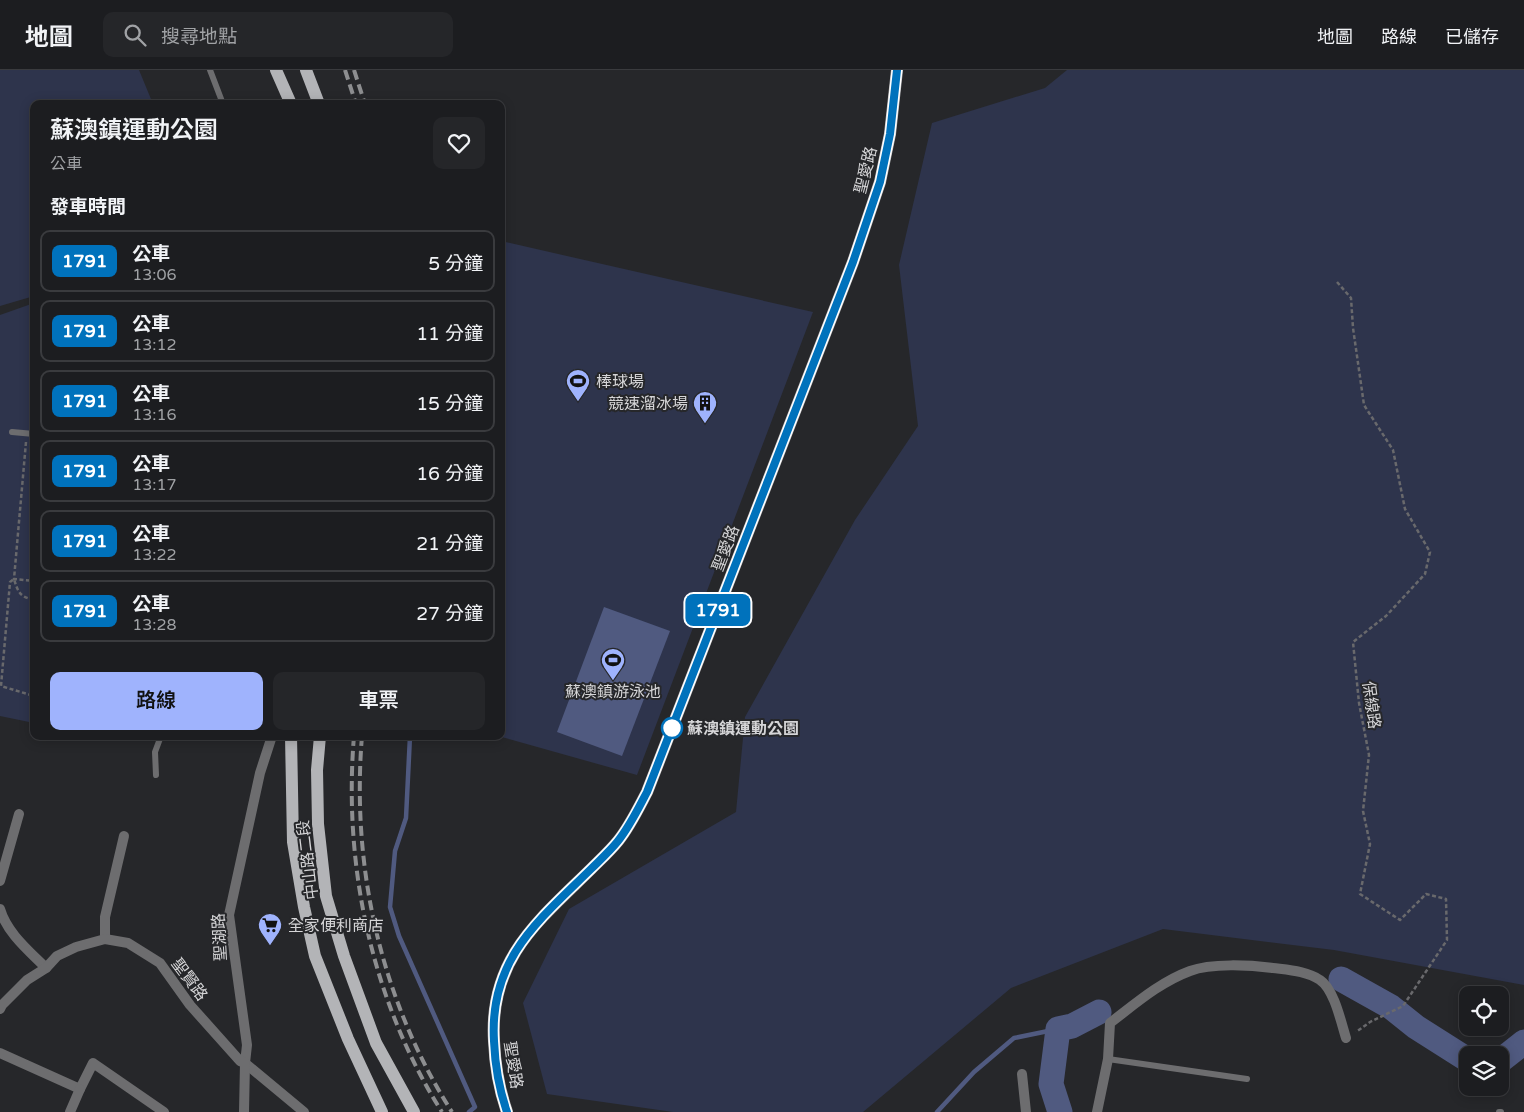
<!DOCTYPE html>
<html lang="zh-TW">
<head>
<meta charset="utf-8">
<style>
	body { margin:0; font-family:"Varela Round","Noto Sans TC",sans-serif; background:#252629; color:#f1f3f6; height:100vh; display:flex; flex-direction:column; font-size:19px; white-space:nowrap }
	* { box-sizing:border-box; margin:0 }
	p { font-size:16px; color:#a0a2a5 }
	.icon { flex:none; width:28px; height:28px; fill:none; stroke:currentColor; stroke-width:2; stroke-linecap:round; stroke-linejoin:round }
	.map { position:relative; flex:1; overflow:hidden }
	.panel { position:absolute; left:30px; top:30px; width:475px; height:640px; display:flex; flex-direction:column; background:#1c1d20; border-radius:10px; box-shadow:0 2px 12px #0003,0 0 0 1px #3a3b3e }
	.panel>* { flex:none }
	.badge { padding:0 10px; border-radius:8px; font-size:18px; line-height:32px }
	.fabs { position:absolute; left:1459px; top:916px; display:grid; gap:10px }
	.fabs a { display:grid; place-items:center; width:50px; height:50px; border-radius:10px; background:#1c1d20; box-shadow:0 2px 12px #0003,0 0 0 1px #3a3b3e; font-size:25px }
	.map>.badge { position:absolute; translate:-50% -50%; box-shadow:0 0 0 2px #fff }
	h2 { padding:0 20px; font-size:19px; line-height:45px }
	.round { display:grid; place-items:center; flex:none; width:52px; height:52px; border-radius:10px; background:#252629 }
	.head { display:flex; align-items:center; justify-content:space-between; height:85px; padding:0 20px }
	h1 { font-size:24px; font-weight:600; line-height:38px }
	.action { display:flex; gap:10px; margin-top:auto; padding:10px 20px }
	.action a { flex:1; height:58px; border-radius:10px; background:#9fb3fd; color:#111; font-size:20px; font-weight:600; line-height:58px; text-align:center }
	.action a+a { background:#252629; color:#f1f3f6 }
	ul { padding:0; list-style:none }
	li { display:flex; align-items:center; gap:15px; height:62px; margin:0 10px 8px; padding:0 10px; border:2px solid #3a3b3e; border-radius:10px }
	li div { flex:1 }
	li b { display:block; font-size:19px }
	li em { font-style:normal }
	li .badge { min-width:55px; font-weight:700; text-align:center }
	header { display:flex; align-items:center; gap:30px; box-sizing:border-box; height:70px; padding:0 25px; background:#1c1d20; border-bottom:1px solid #3a3b3e }
	header strong { font-size:24px }
	nav { display:flex; gap:28px; margin-inline-start:auto; font-size:18px }
	.search { width:350px; height:45px; background:#252629; display:flex; align-items:center; gap:12px; box-sizing:border-box; padding:0 18px; border-radius:10px; color:#a0a2a5; font-size:19px }
	.map>svg:first-child { display:block }
	.green { fill:#2e344c }
	.water { fill:#505a80 }
	.lines { fill:none; stroke-linecap:round; stroke-linejoin:round }
	.stream { stroke:#505a80; stroke-width:4.5 }
	.river { stroke:#505a80; stroke-width:25 }
	.path { stroke:#69696c; stroke-width:2.5; stroke-dasharray:4 2.5; stroke-linecap:butt }
	.lane { stroke:#6d6d6f; stroke-width:6 }
	.street { stroke:#6d6d6f; stroke-width:10 }
	.primary { stroke:#b3b4b7; stroke-width:12 }
	.rail { stroke:#8d8e90; stroke-width:4; stroke-dasharray:10 5; stroke-linecap:butt }
	.line-casing { stroke:#fff; stroke-width:11 }
	.line { stroke:#0072bc; stroke-width:8 }
	.stop-dot { fill:#fff; stroke:#0072bc; stroke-width:2.5 }
	.labels { text-anchor:middle; stroke-width:4; stroke-linejoin:round; paint-order:stroke }
	.street-label { font-size:16px; fill:#d5d5d7; stroke:#26272a }
	.poi-label { font-size:16px; fill:#d5d5d7; stroke:#26272a; text-anchor:start }
	.stop-label { font-size:16px; font-weight:bold; fill:#d5d5d7; stroke:#26272a; text-anchor:start }
</style>
</head>
<body>
<header>
<strong>地圖</strong>
<div class="search"><svg class="icon" aria-label="search" viewBox="0 0 24 24"><circle cx="10" cy="10" r="6"/><path d="M15 15l6 6"/></svg>搜尋地點</div>
<nav><a>地圖</a><a>路線</a><a>已儲存</a></nav>
</header>
<div class="map">
<svg width="1524" height="1042" viewBox="0 0 1524 1042">
	<rect width="100%" height="100%" fill="#26272a"/>
	<g class="green">
		<polygon points="0,0 139,0 153,34 34,34 34,226 0,236"/>
		<polygon points="1067,0 1524,0 1524,915 1334,880 1163,859 1011,918 863,1042 673,1042 547,1024 523,933 569,839 736,742 745,647 855,450 918,356 899,195 932,53 1045,18"/>
		<polygon points="501,171 813,242 637,705 498,666 501,666"/>
		<polygon points="34,233 34,653 0,646 0,245"/>
	</g>
	<polygon class="water" points="604,537 670,561 622,686 557,662"/>
	<g class="lines">
		<g class="stream">
			<polyline points="410,666 406,748 395,781 390,837 399,866 475,1037 469,1042"/>
			<polyline points="937,1042 974,1002 1014,968 1058,959"/>
		</g>
		<g class="river">
			<polyline points="1341,909 1391,937 1416,957 1468,990"/>
			<polyline points="1500,991 1524,972"/>
			<polyline points="1060,1042 1051,1014 1058,959 1072,956 1099,942"/>
		</g>
		<g class="path">
			<polyline points="1337,212 1351,228 1353,258 1364,335 1393,380 1405,439 1430,482 1425,504 1386,546 1353,572 1359,633 1369,685 1363,741 1370,774 1360,824 1400,850 1426,824 1446,829 1447,870 1403,936 1370,952 1356,962"/>
			<polyline points="26,372 14,509 34,511"/>
			<path d="M34 530C20 527 18 522 14 509L10 512 1 616 34 626"/>
		</g>
		<g class="lane">
			<polyline points="210,0 223,34"/>
			<polyline points="12,362 34,364"/>
			<polyline points="156,705 155,682 161,666"/>
			<polyline points="1108,989 1247,1009"/>
			<polyline points="1499,1042 1501,1042"/>
		</g>
		<g class="street">
			<polyline points="272,666 260,703 229,845 247,975 245,993 304,1042"/>
			<polyline points="0,811 19,744"/>
			<path d="M0 839C7 863 28 880 46 898"/>
			<polyline points="105,869 105,847 124,766"/>
			<polyline points="0,939 2,935 27,910 46,898 57,886 76,877 105,869 128,873 160,893 190,935 240,991 245,993 244,1042"/>
			<polyline points="0,983 80,1019 93,993 164,1042"/>
			<polyline points="1022,1004 1026,1042"/>
			<polyline points="70,1042 80,1019"/>
			<path d="M1097 1042 1108 989 1110 953C1135 934 1160 912 1190 901 1211 893 1250 895 1273 898 1288 900 1307 901 1320 910 1334 919 1341 952 1346 968"/>
		</g>
		<g class="primary">
			<polyline points="276,0 291,34"/>
			<polyline points="306,0 319,34"/>
			<polyline points="291,666 293,772 304,837 315,886 348,969 382,1042"/>
			<polyline points="320,666 317,700 318,754 326,826 344,886 376,973 414,1042"/>
			<path d="M507 1042C499 1019 495 995 494 971 489 889 538 851 591 799 600 790 610 781 618 771 630 756 638 739 647 722L853 192 880 112 890 64 897 0"/>
		</g>
		<g class="rail">
			<polyline points="345,0 356,34"/>
			<polyline points="354,0 365,34"/>
			<path d="M354 666C343 796 372 932 442 1042"/>
			<path d="M362 666C351 797 381 931 452 1042"/>
		</g>
	</g>
	<g class="lines">
		<g class="line-casing">
			<path id="line" d="M507 1042C499 1019 495 995 494 971 489 889 538 851 591 799 600 790 610 781 618 771 630 756 638 739 647 722L853 192 880 112 890 64 897 0"/>
		</g>
		<use href="#line" class="line"/>
	</g>
	<defs>
		<g id="stadium-pin" transform="scale(1.25)"><path d="M0 17L-7.5 6A9.5 9.5 0 1 1 7.5 6Z" fill="#9fb3fd" stroke="#26272a"/><path d="M0-5a6.5 5 0 1 0 0 10a6.5 5 0 1 0 0-10ZM-3.5-1.8h7v3.6h-7Z" fill="#111"/></g>
		<g id="building-pin" transform="scale(1.25)"><path d="M0 17L-7.5 6A9.5 9.5 0 1 1 7.5 6Z" fill="#9fb3fd" stroke="#26272a"/><path d="M-4-6H4V6H1V3H-1V6H-4ZM-2.5-4.3h1.7v1.8h-1.7ZM.8-4.3h1.7v1.8H.8ZM-2.5-1h1.7V.8h-1.7ZM.8-1h1.7V.8H.8Z" fill="#111"/></g>
		<g id="supermarket-pin" transform="scale(1.25)"><path d="M0 17L-7.5 6A9.5 9.5 0 1 1 7.5 6Z" fill="#9fb3fd" stroke="#26272a"/><path d="M-6-5.5h2.5l.6 2H6L4.5 2H-2.5L-4.4-4H-6ZM-1.5 3.2a1.3 1.3 0 1 0 .1 0ZM3 3.2a1.3 1.3 0 1 0 .1 0Z" fill="#111"/></g>
	</defs>
	<g fill-rule="evenodd">
		<use href="#stadium-pin" x="578" y="311"/>
		<use href="#building-pin" x="705" y="333"/>
		<use href="#stadium-pin" x="613" y="590"/>
		<use href="#supermarket-pin" x="270" y="855"/>
	</g>
	<circle class="stop-dot" cx="672" cy="658" r="10"/>
	<g class="labels">
		<g class="street-label">
			<text transform="translate(865 100) rotate(-76)" y="6">聖愛路</text>
			<text transform="translate(725 478) rotate(-69)" y="6">聖愛路</text>
			<text transform="translate(1372 635) rotate(82)" y="6">保線路</text>
			<text transform="translate(307 790) rotate(-97)" y="6">中山路二段</text>
			<text transform="translate(219 867) rotate(-93)" y="6">聖湖路</text>
			<text transform="translate(190 909) rotate(53)" y="6">聖賢路</text>
			<text transform="translate(514 995) rotate(81)" y="6">聖愛路</text>
		</g>
		<g class="poi-label">
			<text x="596" y="317">棒球場</text>
			<text x="688" y="339" text-anchor="end">競速溜冰場</text>
			<text x="613" y="627" text-anchor="middle">蘇澳鎮游泳池</text>
			<text x="288" y="861">全家便利商店</text>
		</g>
		<g class="stop-label">
			<text x="687" y="664">蘇澳鎮運動公園</text>
		</g>
	</g>
</svg>
<div class="fabs">
<a><svg class="icon" aria-label="locate" viewBox="0 0 24 24"><circle cx="12" cy="12" r="6"/><path d="M12 2v4M12 18v4M2 12h4M18 12h4"/></svg></a>
<a><svg class="icon" aria-label="layers" viewBox="0 0 24 24"><path d="M12 4l9 5-9 5-9-5zM3 14l9 5 9-5"/></svg></a>
</div>
<b class="badge" style="left:718px;top:540px;background:#0072bc;color:#fff">1791</b>
<section class="panel">
<div class="head"><div><h1>蘇澳鎮運動公園</h1><p>公車</p></div><a class="round"><svg class="icon" aria-label="heart" viewBox="0 0 24 24"><path d="M12 20l-8-8c-3-5 5-10 8-4 3-6 11-1 8 4z"/></svg></a></div>
<h2>發車時間</h2>
<ul>
<li><span class="badge" style="background:#0072bc;color:#fff">1791</span><div><b>公車</b><p>13:06</p></div><em>5 分鐘</em></li>
<li><span class="badge" style="background:#0072bc;color:#fff">1791</span><div><b>公車</b><p>13:12</p></div><em>11 分鐘</em></li>
<li><span class="badge" style="background:#0072bc;color:#fff">1791</span><div><b>公車</b><p>13:16</p></div><em>15 分鐘</em></li>
<li><span class="badge" style="background:#0072bc;color:#fff">1791</span><div><b>公車</b><p>13:17</p></div><em>16 分鐘</em></li>
<li><span class="badge" style="background:#0072bc;color:#fff">1791</span><div><b>公車</b><p>13:22</p></div><em>21 分鐘</em></li>
<li><span class="badge" style="background:#0072bc;color:#fff">1791</span><div><b>公車</b><p>13:28</p></div><em>27 分鐘</em></li>
</ul>
<div class="action"><a>路線</a><a>車票</a></div>
</section>
</div>
</body>
</html>
